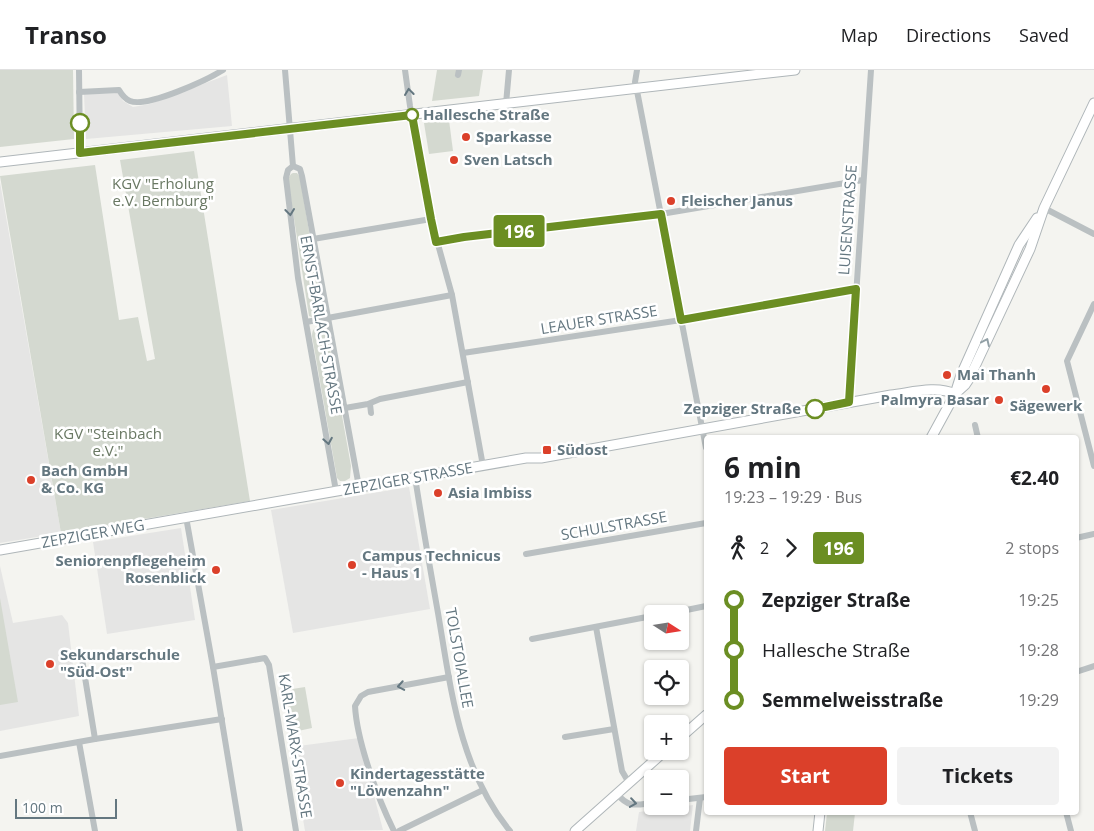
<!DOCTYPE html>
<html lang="en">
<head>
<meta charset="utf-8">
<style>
	body { margin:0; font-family:"Open Sans",sans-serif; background:#f2f2f2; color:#202124; height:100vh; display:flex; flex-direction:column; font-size:19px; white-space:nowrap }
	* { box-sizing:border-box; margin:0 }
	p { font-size:16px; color:#757577 }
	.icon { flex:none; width:28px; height:28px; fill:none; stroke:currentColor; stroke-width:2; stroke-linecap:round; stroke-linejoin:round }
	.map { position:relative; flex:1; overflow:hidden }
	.details { position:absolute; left:704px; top:365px; width:375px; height:380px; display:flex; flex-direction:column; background:#fff; border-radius:5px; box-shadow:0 1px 4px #0004 }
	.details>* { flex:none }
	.badge { padding:0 10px; border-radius:4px; font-size:18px; line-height:32px }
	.needle { width:32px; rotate:102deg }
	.fabs { position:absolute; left:644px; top:535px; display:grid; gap:10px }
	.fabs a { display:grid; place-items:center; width:45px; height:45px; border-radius:5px; background:#fff; box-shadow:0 1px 4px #0004; font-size:25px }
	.scale { position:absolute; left:15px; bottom:12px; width:102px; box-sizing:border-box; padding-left:5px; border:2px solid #647780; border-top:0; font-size:14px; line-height:18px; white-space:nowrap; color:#647780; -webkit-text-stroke:4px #fff; paint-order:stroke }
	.map>.badge { position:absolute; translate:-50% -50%; box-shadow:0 0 0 2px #fff }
	.legs { display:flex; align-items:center; gap:8px; height:55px; padding:0 20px; font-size:16px }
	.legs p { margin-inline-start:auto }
	.head { display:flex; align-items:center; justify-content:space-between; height:85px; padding:0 20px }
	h1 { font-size:28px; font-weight:700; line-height:38px }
	.primary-button { display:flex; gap:10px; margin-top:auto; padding:10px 20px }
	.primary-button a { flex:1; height:58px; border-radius:5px; background:#db402a; color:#fff; font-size:20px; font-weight:700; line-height:58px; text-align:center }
	.primary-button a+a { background:#f2f2f2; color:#202124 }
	ul { padding:0 20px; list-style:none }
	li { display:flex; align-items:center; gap:18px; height:50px; font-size:19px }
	li i { display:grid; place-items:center; width:8px; height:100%; margin:0 6px; background:currentColor }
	li i::after { content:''; width:12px; height:12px; margin:-6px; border:4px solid; border-radius:50%; background:#fff }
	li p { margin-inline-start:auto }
	li:first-child i { background:linear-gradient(#0000 50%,currentColor 0) }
	li:last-child i { background:linear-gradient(currentColor 50%,#0000 0) }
	header { display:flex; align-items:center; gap:30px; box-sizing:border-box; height:70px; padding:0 25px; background:#fff; border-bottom:1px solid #e0e0e0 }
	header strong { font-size:24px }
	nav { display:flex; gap:28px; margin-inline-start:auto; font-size:18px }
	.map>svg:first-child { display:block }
	.built { fill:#e5e5e4 }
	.green { fill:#d4d9d0 }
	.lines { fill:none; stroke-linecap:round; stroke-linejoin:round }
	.secondary-casing { stroke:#afb6b9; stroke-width:11 }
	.street { stroke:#bac0c2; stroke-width:6 }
	.secondary { stroke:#fff; stroke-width:9 }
	.oneway { stroke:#647780 }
	.oneway2 { stroke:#92a0a6 }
	.line-1-casing { stroke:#fff; stroke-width:11 }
	.line-1 { stroke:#6b8e23; stroke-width:8 }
	.stop-1-dot { fill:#fff; stroke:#6b8e23; stroke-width:2.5 }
	.poi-dot { fill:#db402a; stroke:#fff; stroke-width:2 }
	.labels { text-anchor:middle; stroke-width:5; stroke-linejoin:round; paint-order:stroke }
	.stop-label { font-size:15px; font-weight:bold; fill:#647780; stroke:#fff; text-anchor:start }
	.poi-label { font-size:15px; font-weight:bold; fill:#647780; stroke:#fff; text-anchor:start }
	.park-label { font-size:15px; fill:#697863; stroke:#fff }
	.street-label { font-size:15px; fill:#647780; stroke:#fff }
</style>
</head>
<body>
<header>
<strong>Transo</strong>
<nav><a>Map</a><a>Directions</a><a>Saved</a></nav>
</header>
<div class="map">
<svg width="1094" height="761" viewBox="0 0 1094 761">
	<rect width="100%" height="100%" fill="#f4f4f0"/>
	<g class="built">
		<polygon points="227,5 232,56 86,69 84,24 119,23 123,31 133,37 150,34"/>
		<polygon points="0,112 61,463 0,473"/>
		<polygon points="409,417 430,539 293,563 271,440"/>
		<polygon points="181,458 195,550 107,564 93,472"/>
		<polygon points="0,496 13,553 62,545 68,553 79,646 0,661"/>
		<polygon points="359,668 383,760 305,761 291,677"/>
		<polygon points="693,735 690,761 636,761 639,742"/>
	</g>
	<g class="green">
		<polygon points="0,0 73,0 74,69 0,77"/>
		<polygon points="437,0 483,0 479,26 432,31"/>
		<polygon points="449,50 453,81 429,84 424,53"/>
		<polygon points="194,81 250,431 61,463 0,106 95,95 119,250 138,247 147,291 155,289 120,90"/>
		<path d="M293 103H297L300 107 321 233C321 240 321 244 314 248L309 246 289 116 288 109 291 104Z"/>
		<path d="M322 255 326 258 327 262 351 396 350 408 345 411H340L337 408 312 266C312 259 315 257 322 255Z"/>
		<polygon points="0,528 18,632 0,635"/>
		<polygon points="305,617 312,658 298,661 291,655 286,620"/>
		<polygon points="827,743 855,743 853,761 825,761"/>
	</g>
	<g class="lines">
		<g class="secondary-casing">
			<g id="secondary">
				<polyline points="0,92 795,0"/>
				<polyline points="955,324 965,315 969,309 1030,179 1044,138 1094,33"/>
				<polyline points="931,368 955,324 961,305 1019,175 1037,148"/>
				<path d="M0 480 526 388H541L891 325C910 323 936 315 955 324"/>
				<polyline points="680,668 706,645"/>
				<polyline points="575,761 665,681"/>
				<polyline points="818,761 820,742"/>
			</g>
		</g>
		<g class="street">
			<polyline points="79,0 80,83"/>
			<polyline points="285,0 293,96"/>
			<polyline points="405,0 410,36 431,149 452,225 483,396"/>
			<polyline points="637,0 635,12 638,26 706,378"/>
			<polyline points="458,5 459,0"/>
			<path d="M79 22 119 20C122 25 125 29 130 31 147 38 207 10 223 0"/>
			<polyline points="506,34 509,0"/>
			<polyline points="293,96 288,100 286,108 298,208 336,421"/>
			<polyline points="293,96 300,99 302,106 359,417"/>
			<polyline points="1044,138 1094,164"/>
			<polyline points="313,169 431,149"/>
			<polyline points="436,171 464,167 661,144 863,110"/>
			<polyline points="1094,234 1067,291 1094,396"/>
			<polyline points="306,252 452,225"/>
			<polyline points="463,283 681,250 856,219"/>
			<polyline points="849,332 871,0"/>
			<polyline points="370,334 371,343"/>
			<polyline points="345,338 368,334 380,329 468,312"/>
			<polyline points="975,355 978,368"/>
			<path d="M415 407C422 452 430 498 438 543 451 619 459 699 510 761"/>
			<polyline points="186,447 213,597 240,761"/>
			<polyline points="1076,468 1094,464"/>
			<polyline points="526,484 706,453"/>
			<polyline points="667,544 706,536"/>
			<polyline points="596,557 622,701 629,713"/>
			<polyline points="532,569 652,546"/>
			<polyline points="82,589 95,669"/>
			<polyline points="213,597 265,588 269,595 296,761"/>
			<polyline points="1076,602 1094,596"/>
			<polyline points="565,667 614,659"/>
			<polyline points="79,672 95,761"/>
			<polyline points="0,686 95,669 222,649"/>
			<path d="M617 724C629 738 635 735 652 733"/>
			<polyline points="680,730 706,727"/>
			<polyline points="970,742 975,761"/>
			<polyline points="1066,742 1071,761"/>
			<path d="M394 761C378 729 357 672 355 636L361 626 368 622 449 607"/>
			<polyline points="399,761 483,720"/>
			<polyline points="696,761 700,728"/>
		</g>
		<use href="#secondary" class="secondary"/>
	</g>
	<defs><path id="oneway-chevron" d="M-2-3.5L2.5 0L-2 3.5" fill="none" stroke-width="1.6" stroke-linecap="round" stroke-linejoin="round" transform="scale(1.25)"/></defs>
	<g class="oneway">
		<use href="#oneway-chevron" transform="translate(409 22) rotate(-97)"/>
		<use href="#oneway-chevron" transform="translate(290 142) rotate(83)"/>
		<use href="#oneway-chevron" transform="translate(328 371) rotate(80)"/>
		<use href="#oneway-chevron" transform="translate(401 616) rotate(170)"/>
		<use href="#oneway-chevron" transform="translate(633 733) rotate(8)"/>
	</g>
	<use class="oneway2" href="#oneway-chevron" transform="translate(986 272) rotate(-65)"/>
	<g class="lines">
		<g class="line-1-casing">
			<polyline id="line-1" points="80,53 80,83 412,45 431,149 436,172 464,167 661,144 681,250 856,219 849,332 815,339"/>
		</g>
		<use href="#line-1" class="line-1"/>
	</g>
	<g class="stop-1-dot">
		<circle cx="412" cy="45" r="6"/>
		<circle cx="80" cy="53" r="9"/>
		<circle cx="815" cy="339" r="9"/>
	</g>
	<g class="poi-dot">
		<circle cx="466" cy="67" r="5"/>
		<circle cx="454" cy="90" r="5"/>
		<circle cx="671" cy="131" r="5"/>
		<circle cx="947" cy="305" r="5"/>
		<circle cx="1046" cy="319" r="5"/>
		<circle cx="999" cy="330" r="5"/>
		<rect x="542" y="375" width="10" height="10" rx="2.5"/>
		<circle cx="31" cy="410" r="5"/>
		<circle cx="438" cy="423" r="5"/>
		<circle cx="352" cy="495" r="5"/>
		<circle cx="216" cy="500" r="5"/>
		<circle cx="50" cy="594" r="5"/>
		<circle cx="340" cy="713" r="5"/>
	</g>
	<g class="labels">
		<g class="stop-label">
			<text x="423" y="50">Hallesche Straße</text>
			<text x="801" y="344" text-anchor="end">Zepziger Straße</text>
		</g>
		<g class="poi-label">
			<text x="476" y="72">Sparkasse</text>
			<text x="464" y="95">Sven Latsch</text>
			<text x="681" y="136">Fleischer Janus</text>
			<text x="957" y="310">Mai Thanh</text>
			<text x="989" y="335" text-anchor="end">Palmyra Basar</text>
			<text x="1046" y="341" text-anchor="middle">Sägewerk</text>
			<text x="557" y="385">Südost</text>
			<text x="41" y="406">Bach GmbH<tspan x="41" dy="17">&amp; Co. KG</tspan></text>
			<text x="448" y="428">Asia Imbiss</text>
			<text x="362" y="491">Campus Technicus<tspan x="362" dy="17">- Haus 1</tspan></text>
			<text x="206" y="496" text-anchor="end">Seniorenpflegeheim<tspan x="206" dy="17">Rosenblick</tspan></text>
			<text x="60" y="590">Sekundarschule<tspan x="60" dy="17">"Süd-Ost"</tspan></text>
			<text x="350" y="709">Kindertagesstätte<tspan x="350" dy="17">"Löwenzahn"</tspan></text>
		</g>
		<g class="park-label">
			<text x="163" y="119">KGV "Erholung<tspan x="163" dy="17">e.V. Bernburg"</tspan></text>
			<text x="108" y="369">KGV "Steinbach<tspan x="108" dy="17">e.V."</tspan></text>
		</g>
		<g class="street-label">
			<text transform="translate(848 150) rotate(-86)" y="5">LUISENSTRASSE</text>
			<text transform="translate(599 250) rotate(-9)" y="5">LEAUER STRASSE</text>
			<text transform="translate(321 255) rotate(80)" y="5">ERNST-BARLACH-STRASSE</text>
			<text transform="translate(408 409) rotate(-10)" y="5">ZEPZIGER STRASSE</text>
			<text transform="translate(614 456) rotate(-10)" y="5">SCHULSTRASSE</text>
			<text transform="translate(93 464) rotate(-10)" y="5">ZEPZIGER WEG</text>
			<text transform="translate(459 588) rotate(80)" y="5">TOLSTOIALLEE</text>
			<text transform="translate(295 676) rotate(81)" y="5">KARL-MARX-STRASSE</text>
		</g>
	</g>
</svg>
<div class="fabs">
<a><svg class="needle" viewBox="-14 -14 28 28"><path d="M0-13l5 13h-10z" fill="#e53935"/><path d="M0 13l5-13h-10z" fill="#757577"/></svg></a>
<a><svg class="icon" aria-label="locate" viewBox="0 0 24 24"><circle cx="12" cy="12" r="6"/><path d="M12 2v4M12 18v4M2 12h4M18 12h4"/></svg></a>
<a>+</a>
<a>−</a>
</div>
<div class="scale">100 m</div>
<b class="badge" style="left:519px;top:161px;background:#6b8e23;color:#fff">196</b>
<section class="details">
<div class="head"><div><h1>6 min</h1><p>19:23 – 19:29 · Bus</p></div><b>€2.40</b></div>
<div class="legs"><svg class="icon" aria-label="walk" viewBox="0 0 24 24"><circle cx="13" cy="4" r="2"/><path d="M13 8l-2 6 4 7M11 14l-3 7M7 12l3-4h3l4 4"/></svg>2<svg class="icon" aria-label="forward" viewBox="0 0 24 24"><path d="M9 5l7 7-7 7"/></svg><b class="badge" style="background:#6b8e23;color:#fff">196</b><p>2 stops</p></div>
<ul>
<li><i style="color:#6b8e23"></i><b>Zepziger Straße</b><p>19:25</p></li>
<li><i style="color:#6b8e23"></i><span>Hallesche Straße</span><p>19:28</p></li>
<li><i style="color:#6b8e23"></i><b>Semmelweisstraße</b><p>19:29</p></li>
</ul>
<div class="primary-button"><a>Start</a><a>Tickets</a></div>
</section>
</div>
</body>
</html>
